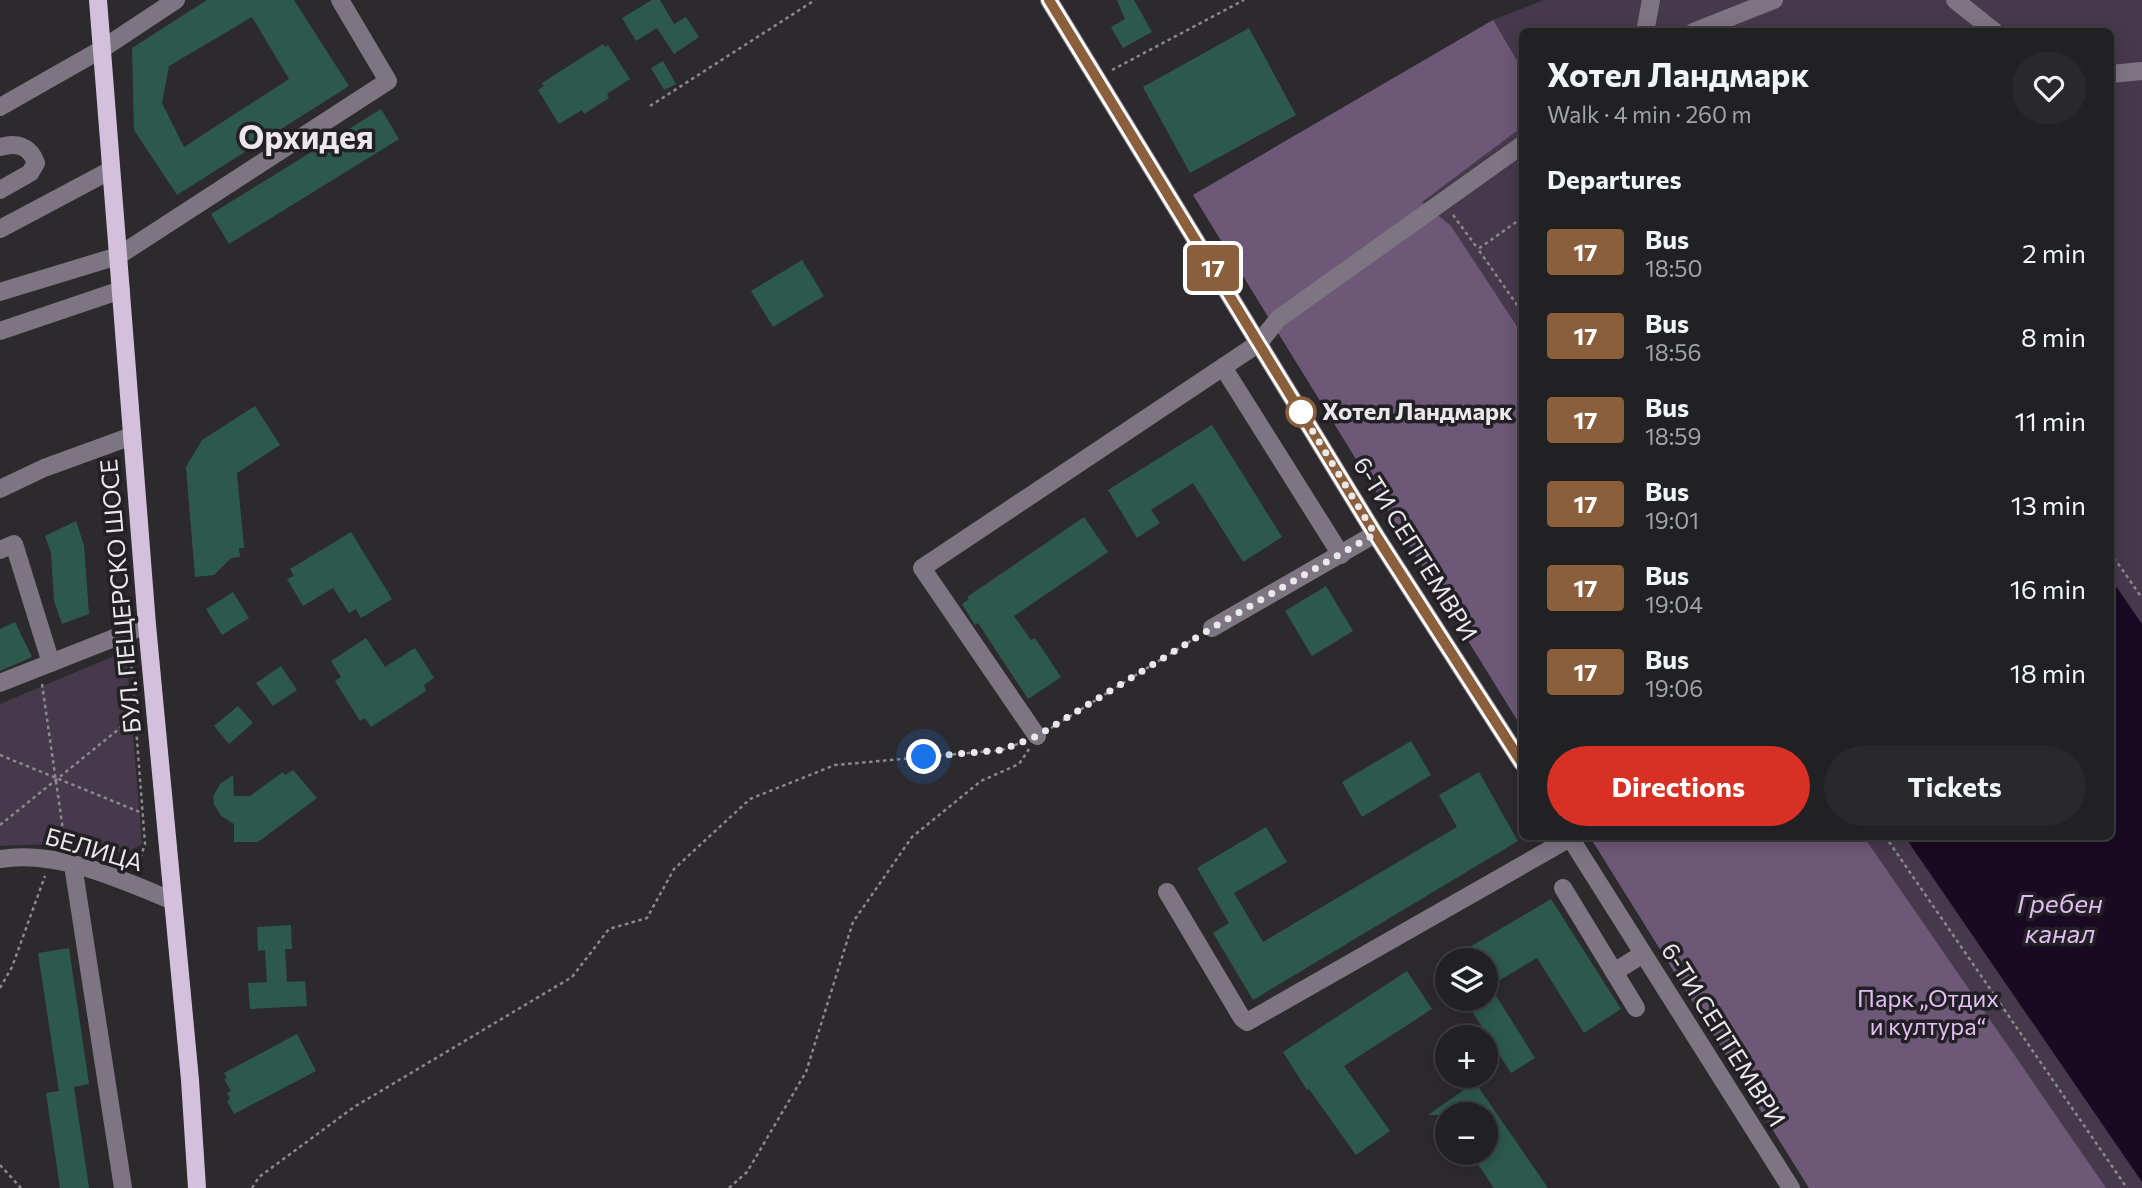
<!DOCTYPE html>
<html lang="en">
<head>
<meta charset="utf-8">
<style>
	body { margin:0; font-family:Commissioner,sans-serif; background:#29282a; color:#f1f3f6; height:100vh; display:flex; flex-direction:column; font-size:26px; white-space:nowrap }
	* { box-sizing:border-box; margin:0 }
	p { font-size:23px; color:#a2a3a5 }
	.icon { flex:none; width:38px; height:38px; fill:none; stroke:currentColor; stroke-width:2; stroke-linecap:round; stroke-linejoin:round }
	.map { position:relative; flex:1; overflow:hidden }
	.panel { position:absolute; left:1519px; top:28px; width:595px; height:812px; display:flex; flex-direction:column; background:#212022; border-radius:10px; box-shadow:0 4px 18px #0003,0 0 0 2px #3e3e40 }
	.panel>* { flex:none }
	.badge { padding:0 14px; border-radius:5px; font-size:24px; line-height:46px }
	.fabs { position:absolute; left:1435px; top:948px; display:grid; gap:14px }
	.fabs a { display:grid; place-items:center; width:63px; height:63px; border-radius:50%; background:#212022; box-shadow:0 4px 18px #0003,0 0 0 2px #3e3e40; font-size:35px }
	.you { position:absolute; width:35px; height:35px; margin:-18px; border:5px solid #fff; border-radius:50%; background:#1a73e8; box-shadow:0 0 0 10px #1a73e833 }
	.map>.badge { position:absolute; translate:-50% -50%; box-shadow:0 0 0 4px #fff }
	h2 { padding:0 28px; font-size:26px; line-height:63px }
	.round { display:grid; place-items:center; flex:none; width:74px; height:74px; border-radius:37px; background:#29282a }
	.head { display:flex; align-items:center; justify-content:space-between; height:119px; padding:0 28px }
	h1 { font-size:33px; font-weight:700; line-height:52px }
	.action { display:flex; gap:14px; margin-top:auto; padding:14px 28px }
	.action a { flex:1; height:80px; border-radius:42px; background:#d93025; color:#fff; font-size:28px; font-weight:700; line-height:80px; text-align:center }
	.action a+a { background:#29282a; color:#f1f3f6 }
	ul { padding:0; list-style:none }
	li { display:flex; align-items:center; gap:21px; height:84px; padding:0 28px }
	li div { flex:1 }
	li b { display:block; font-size:26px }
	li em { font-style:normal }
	li .badge { min-width:77px; font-weight:700; text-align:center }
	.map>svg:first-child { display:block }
	.green { fill:#46394c }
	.forest { fill:#6d5977 }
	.water { fill:#1a0922 }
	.building { fill:#2d594d; fill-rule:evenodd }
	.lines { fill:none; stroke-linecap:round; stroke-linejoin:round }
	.path { stroke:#8b898c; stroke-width:2.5; stroke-dasharray:3.5 3.5; stroke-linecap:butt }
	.minor { stroke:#7e7583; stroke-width:18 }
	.major { stroke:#d3c0dd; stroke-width:18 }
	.line-casing { stroke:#fff; stroke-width:16 }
	.line { stroke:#8b5e3c; stroke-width:10 }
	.walk { stroke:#eae8eb; stroke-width:7; stroke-dasharray:0 12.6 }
	.stop-dot { fill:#fff; stroke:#8b5e3c; stroke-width:3.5 }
	.labels { text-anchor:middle; stroke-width:7; stroke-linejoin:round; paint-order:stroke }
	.stop-label { font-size:24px; font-weight:bold; fill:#eae8eb; stroke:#222024; text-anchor:start }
	.street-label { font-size:24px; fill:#eae8eb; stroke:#222024 }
	.park-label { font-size:24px; fill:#e2bef4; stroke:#222024 }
	.water-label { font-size:26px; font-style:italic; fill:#e0bcf3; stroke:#222024 }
	.district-label { font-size:32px; font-weight:bold; fill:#eae8eb; stroke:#222024 }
</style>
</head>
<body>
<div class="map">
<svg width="2142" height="1188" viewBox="0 0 2142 1188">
	<rect width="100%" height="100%" fill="#2c2a2d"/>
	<g class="green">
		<polygon points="1544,0 2142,0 2142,1188 1809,1188 1590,837 2110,836 2110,32 1522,32 1522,728 1193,195 1493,20"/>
		<polygon points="126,651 142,844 126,853 54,844 0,846 0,704"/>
	</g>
	<g class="forest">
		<polygon points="1493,20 1522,69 1522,127 1422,202 1451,226 1522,334 1522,728 1193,195"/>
		<polygon points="1590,837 1864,837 2106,1188 1809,1188"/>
	</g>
	<polygon class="water" points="2111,579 2142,624 2142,1182 1905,837 2110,836"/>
	<g class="building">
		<path d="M207 0H294L349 86 177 195 134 130 132 48ZM252 17 289 79 184 147 162 103 169 66Z"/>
		<polygon points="652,0 660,0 674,24 686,17 699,37 674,54 657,28 636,41 622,18"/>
		<polygon points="1117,0 1134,0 1152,32 1123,48 1111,27 1125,19"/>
		<polygon points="1249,28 1296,115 1190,173 1143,87"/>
		<polygon points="603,44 605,47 608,45 630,79 607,94 609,98 584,114 582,110 559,124 538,90 544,86 542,83"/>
		<polygon points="663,61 676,84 664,90 651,68"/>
		<polygon points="381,109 399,139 229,244 211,214"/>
		<polygon points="802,260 824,296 773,327 751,291"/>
		<polygon points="255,406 280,445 237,473 244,548 239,548 240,557 231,558 214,575 195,577 186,467 202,440"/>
		<polygon points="1212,425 1282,537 1243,562 1193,483 1151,510 1160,523 1137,538 1108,490"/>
		<polygon points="1084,517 1108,552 1014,616 1031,640 1035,638 1061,677 1028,699 978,623 975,625 962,604 969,599 967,597"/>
		<polygon points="76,521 84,545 89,614 62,624 54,601 51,553 45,536"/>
		<polygon points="351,532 392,599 361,618 356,609 349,613 333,588 303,606 287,579 294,576 290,569"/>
		<polygon points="1326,586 1353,631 1312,656 1285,611"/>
		<polygon points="233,592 249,618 222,635 206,609"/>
		<polygon points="15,622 32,657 0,671 0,629"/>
		<polygon points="366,638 385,667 415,648 434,678 424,685 426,691 371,727 365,718 360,721 335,681 341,677 331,661"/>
		<polygon points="281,666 297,690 273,706 256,683"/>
		<polygon points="238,706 253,723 229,744 214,726"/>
		<polygon points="1411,741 1431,775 1362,817 1342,782"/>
		<polygon points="293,770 317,798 258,842 234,842 234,824 221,816 214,804 213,797 220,784 233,775 234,796 250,796 283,772 285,775"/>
		<polygon points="1479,772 1518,841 1253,1000 1213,933 1229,923 1197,868 1266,827 1287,862 1234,893 1263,942 1457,827 1439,795"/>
		<polygon points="1551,899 1621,1009 1584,1033 1537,958 1490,986 1535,1058 1511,1073 1473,1013 1486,1005 1486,961 1446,961"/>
		<polygon points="291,925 292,949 285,949 287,982 305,981 307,1006 250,1009 248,983 267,982 265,950 258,951 257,927"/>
		<polygon points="69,948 89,1084 74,1087 89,1188 60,1188 46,1093 59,1091 38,953"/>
		<polygon points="1407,971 1432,1009 1344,1066 1390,1131 1356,1155 1309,1089 1307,1090 1283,1052"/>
		<polygon points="297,1034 316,1071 234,1114 227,1101 230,1099 227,1093 231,1091 224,1079 227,1078 224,1073"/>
		<polygon points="1475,1082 1486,1098 1548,1188 1494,1188 1470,1153 1486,1153 1486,1115 1428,1115"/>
	</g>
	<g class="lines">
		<g class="path">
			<polyline points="1112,70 1244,0"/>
			<polyline points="650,106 815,0"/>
			<polyline points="1453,215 1478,249"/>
			<polyline points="1522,218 1478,249 1522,312"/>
			<polyline points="2110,552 2142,598"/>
			<polyline points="42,684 65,844"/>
			<polyline points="1051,728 1197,637"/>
			<polyline points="0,755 142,813"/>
			<polyline points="0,825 135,716"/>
			<polyline points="1885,836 2127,1188"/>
			<polyline points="126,862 141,856 145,844 130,649"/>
			<polyline points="0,988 12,967 45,876"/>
			<polyline points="0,1165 21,1188"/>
			<polyline points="252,1188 259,1177 354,1107 572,977 609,929 647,918 674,869 750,799 835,765 1002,750 1020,743"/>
			<polyline points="729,1188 747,1172 806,1072 853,922 912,837 981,781 1019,764 1029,749"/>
		</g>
		<g class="minor">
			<polyline points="1049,0 1375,534 1522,763"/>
			<polyline points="1955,0 1995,32"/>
			<polyline points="1645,32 1651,0"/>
			<polyline points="1693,32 1774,0"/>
			<polyline points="2110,74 2142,71"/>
			<polyline points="0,107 102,49 176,0"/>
			<path d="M0 147C17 142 30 146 36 163L30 173 0 190"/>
			<polyline points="0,229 111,170"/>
			<polyline points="0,292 118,256 388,81 340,0"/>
			<polyline points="0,331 121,290"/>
			<polyline points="1223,367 1341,555"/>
			<polyline points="0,489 44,468 132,436"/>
			<polyline points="0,550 14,544 51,663"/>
			<polyline points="1212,628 1375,534"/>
			<polyline points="0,683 147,625"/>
			<polyline points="1037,736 922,568 1259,343 1278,319 1522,145"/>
			<polyline points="1569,836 1791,1188"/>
			<path d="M0 859C58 850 120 879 173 901"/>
			<polyline points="73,865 123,1188"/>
			<polyline points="1563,888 1636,1008"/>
			<polyline points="1167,892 1242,1018 1247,1022 1570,838"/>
			<polyline points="1614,972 1643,954"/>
		</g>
		<polyline class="major" points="98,0 147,625 190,1080 197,1188"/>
	</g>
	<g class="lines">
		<g class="line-casing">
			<polyline id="line" points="1049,0 1375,534 1522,763"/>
		</g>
		<use href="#line" class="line"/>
		<polyline class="walk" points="924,757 1002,750 1037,736 1212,628 1375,534 1301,412"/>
	</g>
	<circle class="stop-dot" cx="1301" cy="412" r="14"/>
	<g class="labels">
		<g class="stop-label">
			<text x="1322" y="420">Хотел Ландмарк</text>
		</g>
		<g class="street-label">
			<text transform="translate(1415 549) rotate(58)" y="8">6-ТИ СЕПТЕМВРИ</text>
			<text transform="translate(121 596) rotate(-95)" y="8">БУЛ. ПЕЩЕРСКО ШОСЕ</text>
			<text transform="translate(94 850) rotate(16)" y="8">БЕЛИЦА</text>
			<text transform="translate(1723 1035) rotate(58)" y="8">6-ТИ СЕПТЕМВРИ</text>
		</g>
		<g class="park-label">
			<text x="1928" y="1007">Парк „Отдих<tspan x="1928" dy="28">и култура“</tspan></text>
		</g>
		<g class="water-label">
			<text x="2060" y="913">Гребен<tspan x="2060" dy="30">канал</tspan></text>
		</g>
		<g class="district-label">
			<text x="306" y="149">Орхидея</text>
		</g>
	</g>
</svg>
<div class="fabs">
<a><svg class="icon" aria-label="layers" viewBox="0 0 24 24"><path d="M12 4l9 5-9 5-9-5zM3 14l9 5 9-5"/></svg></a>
<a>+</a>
<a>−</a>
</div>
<div class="you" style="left:924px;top:757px"></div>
<b class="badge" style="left:1213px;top:268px;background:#8b5e3c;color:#fff">17</b>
<section class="panel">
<div class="head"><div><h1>Хотел Ландмарк</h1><p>Walk · 4 min · 260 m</p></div><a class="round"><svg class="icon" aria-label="heart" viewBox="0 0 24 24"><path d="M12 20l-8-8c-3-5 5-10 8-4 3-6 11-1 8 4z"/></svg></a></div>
<h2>Departures</h2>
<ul>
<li><span class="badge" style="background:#8b5e3c;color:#fff">17</span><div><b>Bus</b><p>18:50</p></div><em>2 min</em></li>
<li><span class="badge" style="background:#8b5e3c;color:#fff">17</span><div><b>Bus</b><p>18:56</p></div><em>8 min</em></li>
<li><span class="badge" style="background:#8b5e3c;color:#fff">17</span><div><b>Bus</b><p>18:59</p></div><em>11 min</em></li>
<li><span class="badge" style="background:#8b5e3c;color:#fff">17</span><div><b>Bus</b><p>19:01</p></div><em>13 min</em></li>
<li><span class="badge" style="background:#8b5e3c;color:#fff">17</span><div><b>Bus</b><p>19:04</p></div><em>16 min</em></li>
<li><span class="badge" style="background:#8b5e3c;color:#fff">17</span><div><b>Bus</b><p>19:06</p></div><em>18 min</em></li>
</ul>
<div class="action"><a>Directions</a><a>Tickets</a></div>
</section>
</div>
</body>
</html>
